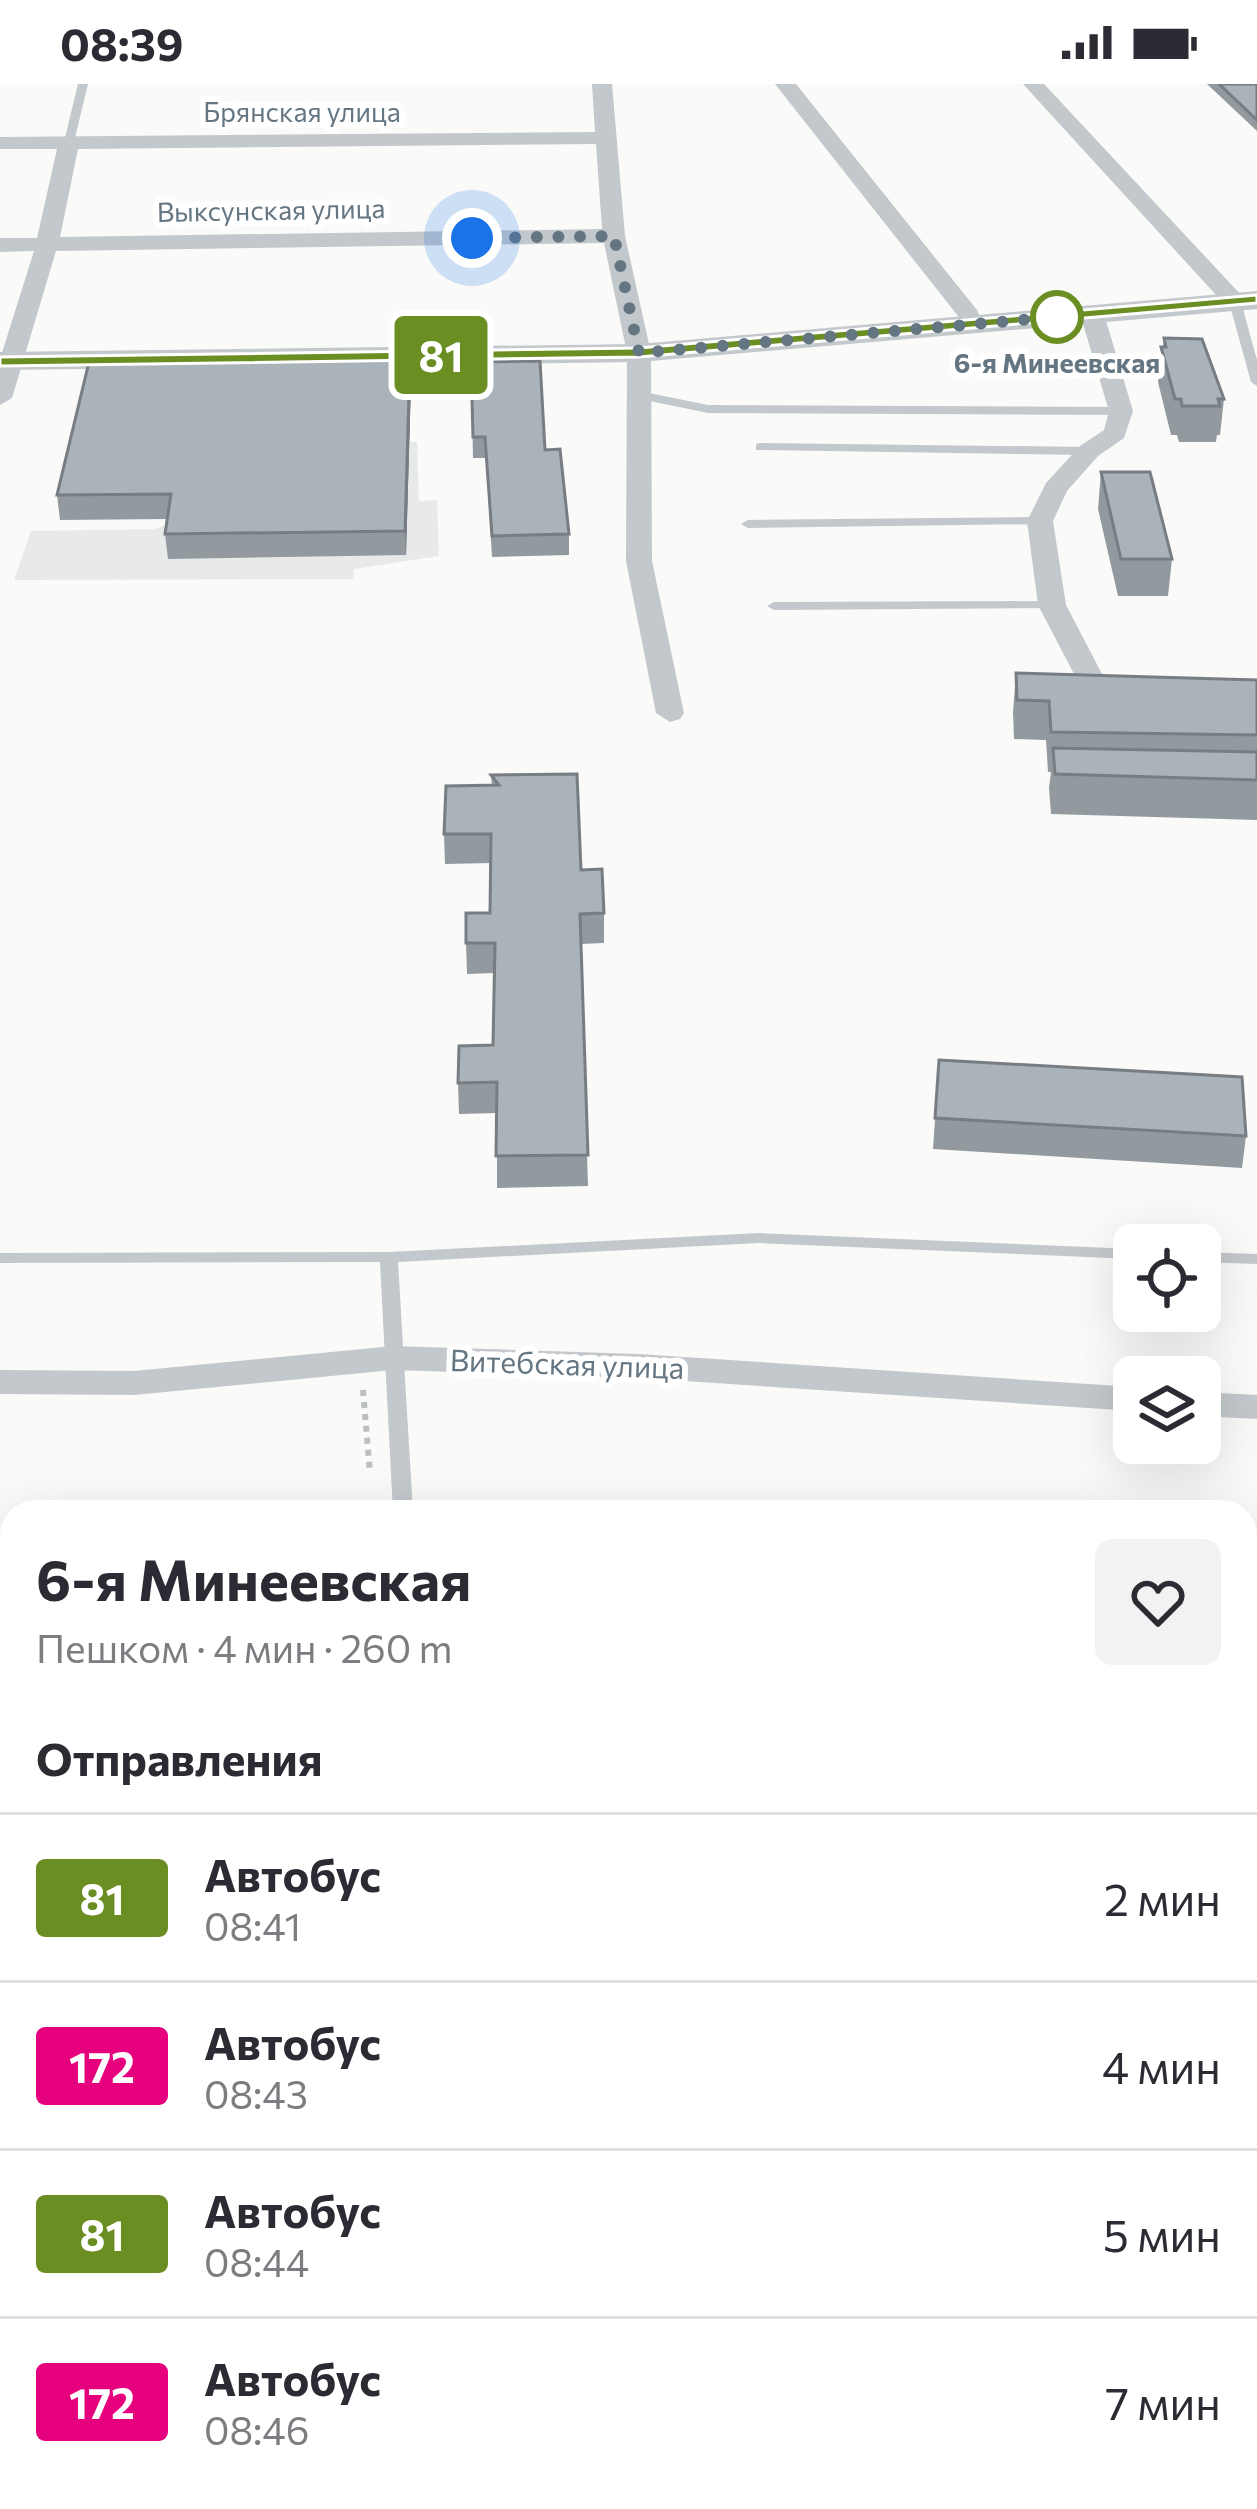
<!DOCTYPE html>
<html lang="ru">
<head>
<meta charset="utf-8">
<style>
	body { margin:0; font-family:Commissioner,sans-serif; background:#f2f2f3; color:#2b2b33; height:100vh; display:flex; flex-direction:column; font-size:45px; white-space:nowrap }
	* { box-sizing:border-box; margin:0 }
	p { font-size:39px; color:#7c7c81 }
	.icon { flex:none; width:66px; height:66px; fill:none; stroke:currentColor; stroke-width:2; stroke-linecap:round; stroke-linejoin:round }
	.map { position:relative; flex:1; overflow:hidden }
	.sheet { position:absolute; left:0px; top:1416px; width:1257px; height:1011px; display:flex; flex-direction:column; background:#fff; border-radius:36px 36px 0 0; box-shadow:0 12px 48px #0002 }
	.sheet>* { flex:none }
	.badge { padding:0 24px; border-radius:9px; font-size:42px; line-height:78px }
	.fabs { position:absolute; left:1113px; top:1140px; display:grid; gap:24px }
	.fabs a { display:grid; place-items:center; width:108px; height:108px; border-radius:18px; background:#fff; box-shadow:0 12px 48px #0002; font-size:60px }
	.you { position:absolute; width:60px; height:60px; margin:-30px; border:9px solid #fff; border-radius:50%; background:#1a73e8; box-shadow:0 0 0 18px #1a73e833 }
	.map>.badge { position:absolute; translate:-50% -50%; box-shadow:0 0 0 6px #fff }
	h2 { padding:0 36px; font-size:45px; line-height:108px }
	.round { display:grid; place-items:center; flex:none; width:126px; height:126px; border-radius:18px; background:#f2f2f3 }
	.summary { display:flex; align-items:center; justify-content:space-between; height:204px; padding:0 36px }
	h1 { font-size:57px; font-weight:700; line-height:90px }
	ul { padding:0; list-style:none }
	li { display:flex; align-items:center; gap:36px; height:168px; padding:0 36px; border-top:3px solid #e1e1e2 }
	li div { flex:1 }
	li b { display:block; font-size:45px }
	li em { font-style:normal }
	li .badge { min-width:132px; font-weight:700; text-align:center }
	.status { display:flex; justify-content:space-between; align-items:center; height:84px; padding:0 60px; background:#fff; direction:ltr }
	.status svg { height:33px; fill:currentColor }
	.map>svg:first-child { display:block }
	.built { fill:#e8e9e9 }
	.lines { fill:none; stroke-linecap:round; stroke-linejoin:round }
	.secondary-casing { stroke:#b3babf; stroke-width:6 }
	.path-far1 { stroke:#bbbfc2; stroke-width:6; stroke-dasharray:6 6; stroke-linecap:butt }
	.path { stroke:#bbbfc2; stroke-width:8; stroke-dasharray:8 8; stroke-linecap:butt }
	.service { fill:#c3c8cc; fill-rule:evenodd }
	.minor { fill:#c3c8cc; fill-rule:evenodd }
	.tertiary { fill:#c3c8cc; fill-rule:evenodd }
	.secondary { fill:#fff; fill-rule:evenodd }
	.wall { fill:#929a9f }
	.shaded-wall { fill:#777d82 }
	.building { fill:#aab3b9; stroke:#777d82; stroke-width:3 }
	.line { fill:#6b8e23; stroke:#fff; stroke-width:3 }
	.walk { stroke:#657683; stroke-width:12; stroke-dasharray:0 21.6 }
	.stop-dot { fill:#fff; stroke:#6b8e23; stroke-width:6 }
	.labels { text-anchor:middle; stroke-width:12; stroke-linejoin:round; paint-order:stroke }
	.far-street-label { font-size:27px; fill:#657683; stroke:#fff }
	.far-stop-label { font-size:27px; font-weight:bold; fill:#657683; stroke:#fff }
	.street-label { font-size:30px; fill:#657683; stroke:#fff }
</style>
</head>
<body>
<div class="status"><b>08:39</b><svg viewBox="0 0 49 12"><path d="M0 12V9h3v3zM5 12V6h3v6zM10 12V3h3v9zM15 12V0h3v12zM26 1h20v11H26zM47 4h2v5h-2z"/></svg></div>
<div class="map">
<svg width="1257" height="2425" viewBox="0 0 1257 2425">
	<rect width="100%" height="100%" fill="#fafaf8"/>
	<g class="built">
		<polygon points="417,358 419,417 437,416 439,472 354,485 353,495 14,496 31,447 155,445 169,440 181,363"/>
		<polygon points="12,1940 12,2415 311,2415 311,2425 0,2425 0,1942"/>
	</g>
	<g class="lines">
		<g class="secondary-casing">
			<g id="secondary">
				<polygon points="1245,1765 1257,1768 1257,1814 1245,1811"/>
				<polygon points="12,1807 12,1853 0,1855 0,1809"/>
			</g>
		</g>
		<polyline class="path-far1" points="363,1306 370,1389"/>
		<g class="path">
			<polyline points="1245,1720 1257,1723"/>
			<polyline points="0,1761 12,1759"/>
		</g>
		<g class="service">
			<polygon points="78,0 88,0 74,58 69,61 64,58"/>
			<polygon points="1235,215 1241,218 1257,276 1257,302 1251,298 1229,218"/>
			<polygon points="639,307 708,321 1121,323 1127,327 1121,331 708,329 635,314 633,311"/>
			<polygon points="760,359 1089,363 1095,367 1089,371 756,366 756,360"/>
			<polygon points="1040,433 1045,434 1045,440 748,444 741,440 748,436"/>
			<polygon points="1052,517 1059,521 1057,524 774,526 767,522 774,518"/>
			<polygon points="759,1149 1134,1165 1134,1175 759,1159 398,1178 413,1428 393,1428 380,1178 0,1179 0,1169 389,1168"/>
			<polygon points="1200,1168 1257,1170 1257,1180 1200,1178"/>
			<polygon points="12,1999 12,2017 0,2020 0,2002"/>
			<polygon points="1245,2349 1257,2350 1257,2372 1245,2371"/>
			<polygon points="654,2415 680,2415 678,2425 652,2425"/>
		</g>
		<g class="minor">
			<path d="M592 0H612L625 152 651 269 652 477 684 629 680 635 670 638 656 629 626 477 627 269 604 159 56 167 12 314 0 321V275L34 167 0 168V154H37L57 65H0V53L595 48ZM596 60 602 145 60 153 78 65Z"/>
			<polygon points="775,0 796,0 977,226 983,240 979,245 963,245 958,232"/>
			<polygon points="1023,0 1044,0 1243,213 1243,223 1227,223"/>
			<polygon points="1092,223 1104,230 1133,327 1124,354 1098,372 1067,407 1053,437 1066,521 1113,611 1099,619 1085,611 1038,521 1027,437 1046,399 1080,362 1104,346 1109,327 1080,230"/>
			<polygon points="393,1262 639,1270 1134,1303 1134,1327 639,1294 393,1286 134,1311 0,1310 0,1286 134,1287"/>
			<polygon points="1200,1308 1257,1311 1257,1335 1200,1332"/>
			<rect x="379" y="2415" width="52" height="10"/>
		</g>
		<polygon class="tertiary" points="1257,207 1257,225 639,278 0,286 0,268 639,260"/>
		<use href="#secondary" class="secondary"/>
	</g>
	<g class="wall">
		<polygon points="1207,0 1257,0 1257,47"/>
		<polygon points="1164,254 1224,315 1220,351 1217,351 1216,358 1179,358 1177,351 1171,351 1158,298"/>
		<polygon points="471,278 545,366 569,450 569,471 492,473 486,374 473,374"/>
		<polygon points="411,299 406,471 168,475 165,450 168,435 60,436 57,411"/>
		<polygon points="1101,388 1172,475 1168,512 1118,512 1098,425"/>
		<polygon points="1016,589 1257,596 1257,736 1051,730 1049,704 1051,688 1048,688 1046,656 1014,655 1013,628"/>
		<polygon points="491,691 581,786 604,829 604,859 581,860 588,1102 497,1104 497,1029 459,1030 458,999 493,961 494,889 467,890 466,859 490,829 491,779 445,780 444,750 492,701"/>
		<polygon points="939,976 1246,1052 1242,1084 933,1065"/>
		<polygon points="1245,1860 1257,1862 1257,1935 1245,1933"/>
	</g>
	<g class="shaded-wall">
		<polygon points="410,275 411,299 406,471 405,447"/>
		<polygon points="12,2078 12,2097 1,2099 0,2081"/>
		<polygon points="53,2415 109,2415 110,2420 90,2425 11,2425"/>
	</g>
	<g class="building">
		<polygon points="1219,0 1257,0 1257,36"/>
		<polygon points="1164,254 1202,255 1224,315 1218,315 1220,322 1182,322 1181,315 1175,315 1161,263 1166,263"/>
		<polygon points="410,275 405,447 165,450 171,410 57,411 89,278"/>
		<polygon points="540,277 545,366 560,365 569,450 492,452 485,353 473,353 471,278"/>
		<polygon points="1101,388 1150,388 1172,475 1121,475"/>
		<polygon points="1016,589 1257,596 1257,651 1051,648 1049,617 1017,616"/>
		<polygon points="1053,664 1257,668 1257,696 1055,690"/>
		<polygon points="577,690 581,786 602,785 604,829 580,830 588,1071 496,1072 497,998 458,999 459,962 493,961 495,859 466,859 466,829 490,829 491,750 444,750 446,702 499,701 491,691"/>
		<polygon points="939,976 1242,993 1246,1052 935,1034"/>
		<polygon points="1245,1860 1257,1862 1257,1917 1245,1915"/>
		<polygon points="12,2014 12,2078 0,2081 0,2017"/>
		<polygon points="0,2094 12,2165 12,2415 53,2415 11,2425 0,2425"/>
		<polygon points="519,2415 617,2415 616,2425 518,2425"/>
	</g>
	<polygon class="line" points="1257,211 1257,219 639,273 0,282 0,273 639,264"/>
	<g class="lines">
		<polyline class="walk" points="472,154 614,152 639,269 1057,233"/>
	</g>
	<circle class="stop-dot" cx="1057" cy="233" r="24"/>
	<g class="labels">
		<g class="far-street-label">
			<text x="302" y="38">Брянская улица</text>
			<text transform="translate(271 127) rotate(-1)" y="9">Выксунская улица</text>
		</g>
		<g class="far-stop-label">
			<text x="1057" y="289">6-я Минеевская</text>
		</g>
		<g class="street-label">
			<text transform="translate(567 1281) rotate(2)" y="10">Витебская улица</text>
		</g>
	</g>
</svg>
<div class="fabs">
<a><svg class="icon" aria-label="locate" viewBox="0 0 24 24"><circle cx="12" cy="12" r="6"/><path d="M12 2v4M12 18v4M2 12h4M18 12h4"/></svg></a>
<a><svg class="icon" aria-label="layers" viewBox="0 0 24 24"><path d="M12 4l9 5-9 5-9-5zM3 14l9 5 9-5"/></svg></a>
</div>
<div class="you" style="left:472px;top:154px"></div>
<b class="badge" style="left:441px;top:271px;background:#6b8e23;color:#fff">81</b>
<section class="sheet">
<div class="summary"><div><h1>6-я Минеевская</h1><p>Пешком · 4 мин · 260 m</p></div><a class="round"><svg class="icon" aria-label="heart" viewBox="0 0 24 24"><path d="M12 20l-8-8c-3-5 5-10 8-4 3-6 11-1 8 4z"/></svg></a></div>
<h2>Отправления</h2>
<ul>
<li><span class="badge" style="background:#6b8e23;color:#fff">81</span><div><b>Автобус</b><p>08:41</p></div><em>2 мин</em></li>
<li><span class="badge" style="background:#e6007e;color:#fff">172</span><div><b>Автобус</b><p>08:43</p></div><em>4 мин</em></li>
<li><span class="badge" style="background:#6b8e23;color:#fff">81</span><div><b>Автобус</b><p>08:44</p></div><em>5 мин</em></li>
<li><span class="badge" style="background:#e6007e;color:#fff">172</span><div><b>Автобус</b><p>08:46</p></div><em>7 мин</em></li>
</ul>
</section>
</div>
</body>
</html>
